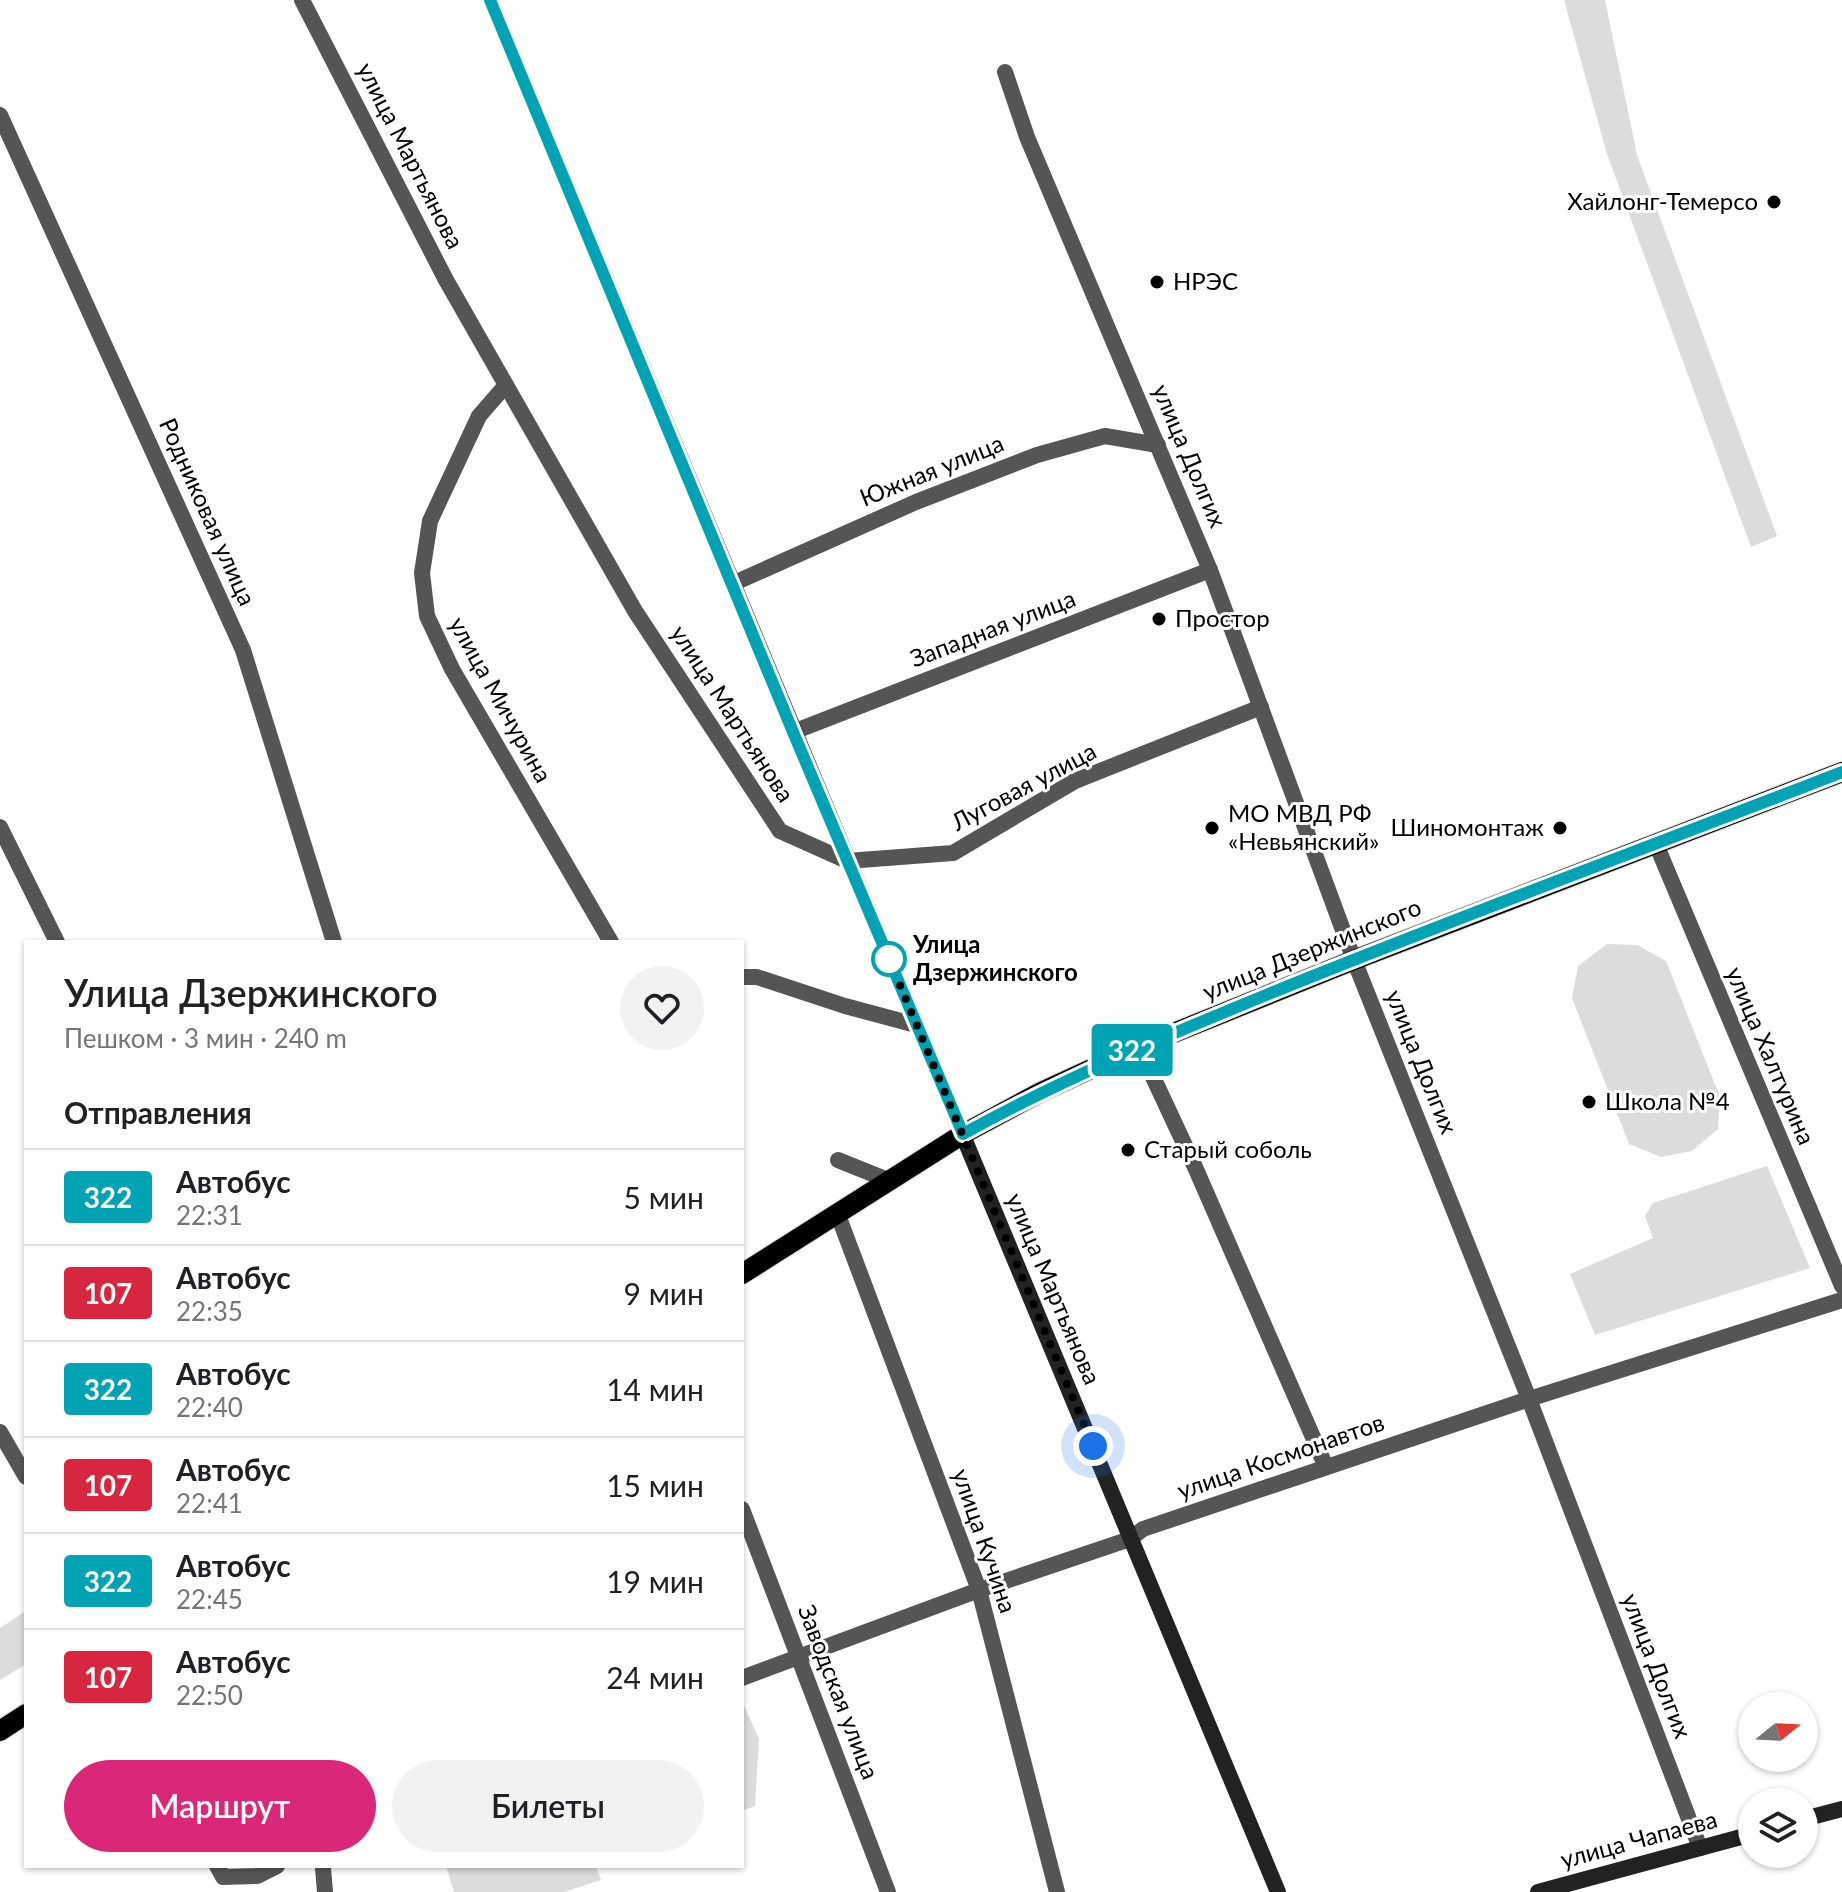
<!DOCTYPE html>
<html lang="ru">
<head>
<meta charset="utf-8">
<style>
	body { margin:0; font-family:Lato,sans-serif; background:#f2f2f2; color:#202124; height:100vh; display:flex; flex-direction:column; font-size:30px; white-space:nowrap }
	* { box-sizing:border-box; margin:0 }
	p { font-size:26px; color:#757577 }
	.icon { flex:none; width:44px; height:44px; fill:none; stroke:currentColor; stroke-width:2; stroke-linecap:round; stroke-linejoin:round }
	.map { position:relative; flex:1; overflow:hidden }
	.panel { position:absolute; left:24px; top:940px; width:720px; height:928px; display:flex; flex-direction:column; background:#fff; border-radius:0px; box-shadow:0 2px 6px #0004 }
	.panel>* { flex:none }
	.badge { padding:0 16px; border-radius:6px; font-size:28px; line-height:52px }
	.needle { width:52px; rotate:72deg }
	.buttons { position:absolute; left:1738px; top:1692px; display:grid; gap:16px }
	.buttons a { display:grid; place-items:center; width:80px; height:80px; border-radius:50%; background:#fff; box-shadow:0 2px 6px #0004; font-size:40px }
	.you { position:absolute; width:40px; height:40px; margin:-20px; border:6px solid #fff; border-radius:50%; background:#1a73e8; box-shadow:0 0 0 12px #1a73e833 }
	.map>.badge { position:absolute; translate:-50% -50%; box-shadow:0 0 0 4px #fff }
	h2 { padding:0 40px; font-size:30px; line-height:72px }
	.round { display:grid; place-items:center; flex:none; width:84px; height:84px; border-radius:42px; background:#f2f2f2 }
	.head { display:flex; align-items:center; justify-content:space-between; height:136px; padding:0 40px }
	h1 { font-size:38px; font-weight:600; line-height:60px }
	.action { display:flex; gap:16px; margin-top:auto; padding:16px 40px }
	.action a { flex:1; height:92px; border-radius:48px; background:#db2777; color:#fff; font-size:32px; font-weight:600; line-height:92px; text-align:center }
	.action a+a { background:#f2f2f2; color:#202124 }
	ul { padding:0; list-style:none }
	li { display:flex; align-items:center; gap:24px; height:96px; padding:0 40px; border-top:2px solid #e0e0e0 }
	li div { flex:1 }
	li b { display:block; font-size:30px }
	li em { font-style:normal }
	li .badge { min-width:88px; font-weight:700; text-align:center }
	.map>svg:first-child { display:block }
	.green { fill:#dcdcdc }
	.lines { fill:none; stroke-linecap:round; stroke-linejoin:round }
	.primary-casing { stroke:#dbdbdb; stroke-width:22 }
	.street { stroke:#555; stroke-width:16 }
	.secondary { stroke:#222; stroke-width:16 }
	.primary { stroke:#000; stroke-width:20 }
	.line-casing { stroke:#fff; stroke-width:18 }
	.line { stroke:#00a3b4; stroke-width:12 }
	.walk { stroke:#000; stroke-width:8; stroke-dasharray:0 14.4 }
	.poi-dot { fill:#000; stroke:#fff; stroke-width:3 }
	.stop-dot { fill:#fff; stroke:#00a3b4; stroke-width:4 }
	.labels { text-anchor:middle; stroke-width:6; stroke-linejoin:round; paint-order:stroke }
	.street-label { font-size:24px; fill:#000; stroke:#fff }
	.poi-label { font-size:24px; fill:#000; stroke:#fff; text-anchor:start }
	.stop-label { font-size:24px; font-weight:bold; fill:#000; stroke:#fff; text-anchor:start }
</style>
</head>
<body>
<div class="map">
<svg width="1842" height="1892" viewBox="0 0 1842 1892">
	<rect width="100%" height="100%" fill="#fff"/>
	<g class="green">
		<polygon points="1564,0 1605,0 1637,155 1777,536 1751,547 1607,154"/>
		<polygon points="1607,944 1637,945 1666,961 1720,1097 1718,1129 1692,1151 1661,1157 1629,1144 1572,998 1578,966"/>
		<polygon points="1767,1166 1810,1268 1595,1335 1570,1274 1653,1238 1645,1216 1653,1203"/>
		<polygon points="26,1611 26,1664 0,1680 0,1628"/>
		<polygon points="742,1701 759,1739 755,1806 742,1811"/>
		<polygon points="446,1866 596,1866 601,1880 564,1892 454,1892"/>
	</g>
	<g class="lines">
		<g class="primary-casing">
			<g id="primary">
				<polyline points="742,1274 963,1134 1041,1092 1139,1047 1354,960 1842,772"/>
				<polyline points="0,1731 26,1714"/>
			</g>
		</g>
		<g class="street">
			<polyline points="302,0 446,280 635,611 780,831 847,861 953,853 1075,781 1261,707"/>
			<polyline points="1005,72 1027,137 1210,570 1354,960 1529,1399 1700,1848"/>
			<polyline points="0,115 243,650 334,942"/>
			<polyline points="506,385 479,416 430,521 422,573 427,616 452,669 611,942"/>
			<polyline points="732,584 916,502 1037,455 1105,436 1158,445"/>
			<polyline points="793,732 1210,570"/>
			<polyline points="0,827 57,942"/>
			<polyline points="1656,844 1842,1286"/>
			<polyline points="742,977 757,977 845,1006 916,1025"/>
			<polyline points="1139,1047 1195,1167 1326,1467"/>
			<polyline points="838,1160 890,1181"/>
			<polyline points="838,1215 979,1590 1057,1892"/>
			<polyline points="0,1432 26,1477"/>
			<polyline points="742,1509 888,1892"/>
			<polyline points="742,1678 979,1590 1130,1539 1143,1529 1529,1399 1842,1300"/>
			<polyline points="217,1866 223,1877 257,1876 277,1866"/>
			<polyline points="323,1868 325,1892"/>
		</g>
		<g class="secondary">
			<polyline points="490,0 1278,1892"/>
			<polyline points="1804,1819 1842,1809"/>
			<polyline points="1538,1892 1752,1834"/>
		</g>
		<use href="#primary" class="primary"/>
	</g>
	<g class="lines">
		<g class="line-casing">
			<path id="line" d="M490 0 793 732 963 1134C1062 1079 1166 1036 1271 993 1460 916 1652 846 1842 772"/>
		</g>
		<use href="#line" class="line"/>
		<polyline class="walk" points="889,959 1093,1446"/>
	</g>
	<g class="poi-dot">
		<circle cx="1774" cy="202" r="8"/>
		<circle cx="1157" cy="282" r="8"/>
		<circle cx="1159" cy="619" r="8"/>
		<circle cx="1212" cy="828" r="8"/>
		<circle cx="1560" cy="828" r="8"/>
		<circle cx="1589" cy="1102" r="8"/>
		<circle cx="1128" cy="1150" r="8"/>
	</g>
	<circle class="stop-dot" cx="889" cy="959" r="16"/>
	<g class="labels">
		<g class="street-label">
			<text transform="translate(410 156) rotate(63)" y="8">улица Мартьянова</text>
			<text transform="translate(1189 456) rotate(67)" y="8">улица Долгих</text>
			<text transform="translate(932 471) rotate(-22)" y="8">Южная улица</text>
			<text transform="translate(207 512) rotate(66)" y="8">Родниковая улица</text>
			<text transform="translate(993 629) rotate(-21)" y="8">Западная улица</text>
			<text transform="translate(500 700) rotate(61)" y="8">улица Мичурина</text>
			<text transform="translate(732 714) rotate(57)" y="8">улица Мартьянова</text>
			<text transform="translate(1024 787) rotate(-28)" y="8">Луговая улица</text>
			<text transform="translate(1312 950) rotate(-22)" y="8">улица Дзержинского</text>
			<text transform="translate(1770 1056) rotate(67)" y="8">улица Халтурина</text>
			<text transform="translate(1421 1062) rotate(68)" y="8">улица Долгих</text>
			<text transform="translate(1053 1289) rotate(67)" y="8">улица Мартьянова</text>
			<text transform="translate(1281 1457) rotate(-19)" y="8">улица Космонавтов</text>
			<text transform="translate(984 1541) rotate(71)" y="8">улица Кучина</text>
			<text transform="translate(1656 1666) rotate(69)" y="8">улица Долгих</text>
			<text transform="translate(838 1692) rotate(69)" y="8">Заводская улица</text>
			<text transform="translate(1639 1840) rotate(-15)" y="8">улица Чапаева</text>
		</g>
		<g class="poi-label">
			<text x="1758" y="210" text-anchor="end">Хайлонг-Темерсо</text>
			<text x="1173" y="290">НРЭС</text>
			<text x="1175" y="627">Простор</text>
			<text x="1228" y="822">МО МВД РФ<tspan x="1228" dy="28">«Невьянский»</tspan></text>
			<text x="1544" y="836" text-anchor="end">Шиномонтаж</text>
			<text x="1605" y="1110">Школа №4</text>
			<text x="1144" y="1158">Старый соболь</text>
		</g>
		<g class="stop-label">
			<text x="913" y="953">Улица<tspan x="913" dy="28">Дзержинского</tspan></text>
		</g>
	</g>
</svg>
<div class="buttons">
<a><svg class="needle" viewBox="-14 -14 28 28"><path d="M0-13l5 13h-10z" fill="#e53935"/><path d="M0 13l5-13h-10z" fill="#757577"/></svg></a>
<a><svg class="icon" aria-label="layers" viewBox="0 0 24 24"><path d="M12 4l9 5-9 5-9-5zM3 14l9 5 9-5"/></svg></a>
</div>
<div class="you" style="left:1093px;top:1446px"></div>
<b class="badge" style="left:1132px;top:1050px;background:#00a3b4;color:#fff">322</b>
<section class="panel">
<div class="head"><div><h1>Улица Дзержинского</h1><p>Пешком · 3 мин · 240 m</p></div><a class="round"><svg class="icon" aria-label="heart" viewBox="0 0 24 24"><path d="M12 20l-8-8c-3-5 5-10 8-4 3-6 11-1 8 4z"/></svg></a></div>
<h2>Отправления</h2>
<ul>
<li><span class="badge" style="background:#00a3b4;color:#fff">322</span><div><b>Автобус</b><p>22:31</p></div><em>5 мин</em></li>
<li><span class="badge" style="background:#d7263d;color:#fff">107</span><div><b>Автобус</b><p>22:35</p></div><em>9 мин</em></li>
<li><span class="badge" style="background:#00a3b4;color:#fff">322</span><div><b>Автобус</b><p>22:40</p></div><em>14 мин</em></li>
<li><span class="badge" style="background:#d7263d;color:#fff">107</span><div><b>Автобус</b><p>22:41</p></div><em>15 мин</em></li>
<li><span class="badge" style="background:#00a3b4;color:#fff">322</span><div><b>Автобус</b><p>22:45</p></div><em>19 мин</em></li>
<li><span class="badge" style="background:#d7263d;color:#fff">107</span><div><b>Автобус</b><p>22:50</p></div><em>24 мин</em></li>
</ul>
<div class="action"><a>Маршрут</a><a>Билеты</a></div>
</section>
</div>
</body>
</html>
